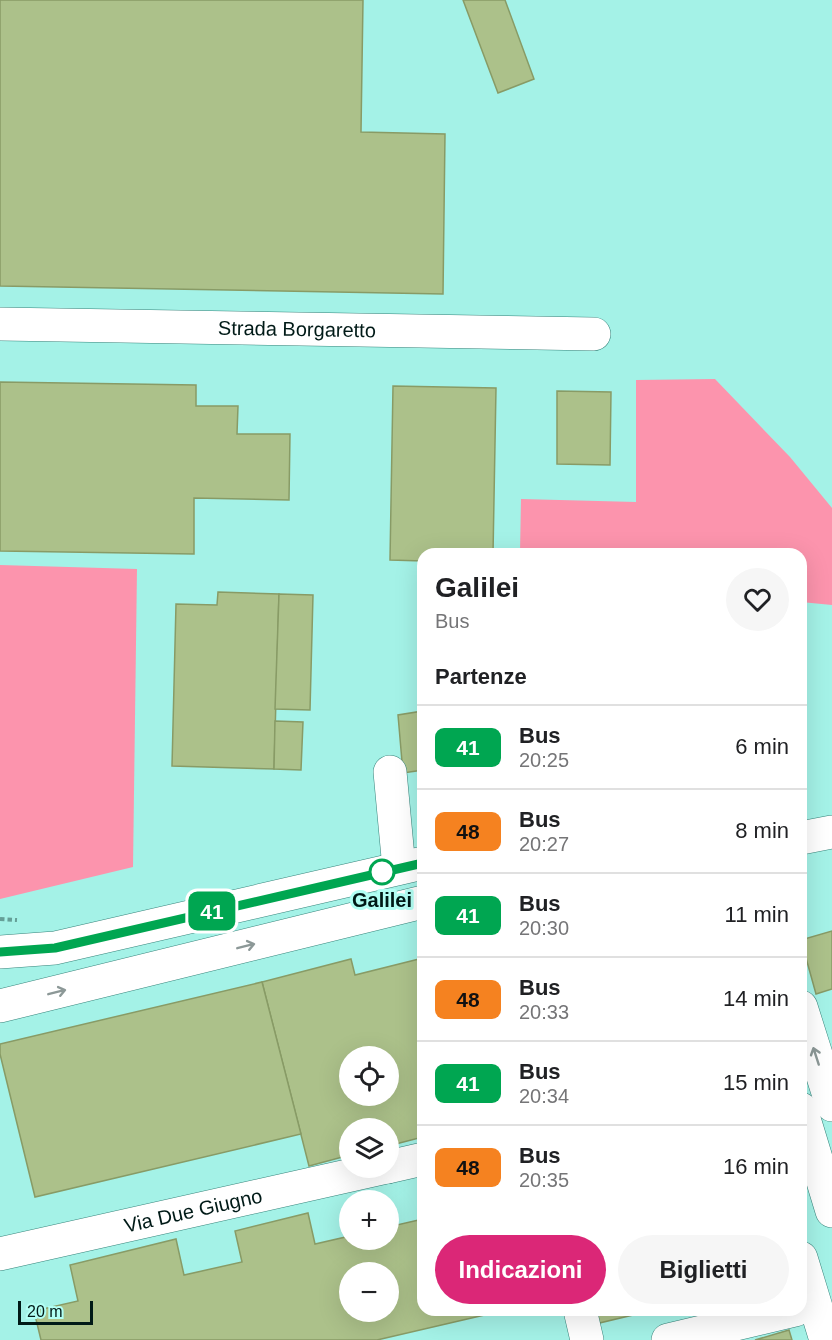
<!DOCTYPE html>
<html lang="it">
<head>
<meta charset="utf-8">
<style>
	body { margin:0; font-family:Arial,sans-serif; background:#f6f6f6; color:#202124; height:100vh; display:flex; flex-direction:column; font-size:22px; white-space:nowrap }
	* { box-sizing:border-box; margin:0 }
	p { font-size:20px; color:#757577 }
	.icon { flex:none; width:33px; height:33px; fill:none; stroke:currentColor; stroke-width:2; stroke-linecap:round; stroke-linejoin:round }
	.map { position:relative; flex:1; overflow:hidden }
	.drawer { position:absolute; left:417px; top:548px; width:390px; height:768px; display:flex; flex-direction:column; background:#fff; border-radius:18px; box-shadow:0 6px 24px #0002 }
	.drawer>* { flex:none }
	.badge { padding:0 12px; border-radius:9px; font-size:21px; line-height:39px }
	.buttons { position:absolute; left:339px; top:1046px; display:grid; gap:12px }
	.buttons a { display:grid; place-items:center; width:60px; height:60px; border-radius:50%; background:#fff; box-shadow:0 6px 24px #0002; font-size:30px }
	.scale { position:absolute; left:18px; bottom:15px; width:75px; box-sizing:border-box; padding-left:6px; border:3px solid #001a17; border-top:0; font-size:16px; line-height:21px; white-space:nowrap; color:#001a17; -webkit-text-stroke:4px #b2fff4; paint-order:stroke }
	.map>.badge { position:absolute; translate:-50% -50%; box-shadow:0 0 0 3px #fff }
	h2 { padding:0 18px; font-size:22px; line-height:54px }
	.round { display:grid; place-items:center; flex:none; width:63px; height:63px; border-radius:32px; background:#f6f6f6 }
	.headline { display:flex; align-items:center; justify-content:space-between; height:102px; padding:0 18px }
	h1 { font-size:28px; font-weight:700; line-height:45px }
	.action { display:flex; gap:12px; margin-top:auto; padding:12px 18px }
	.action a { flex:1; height:69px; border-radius:36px; background:#db2777; color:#fff; font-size:24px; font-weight:700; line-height:69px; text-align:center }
	.action a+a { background:#f6f6f6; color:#202124 }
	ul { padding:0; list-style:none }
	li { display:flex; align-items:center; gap:18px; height:84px; padding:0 18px; border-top:2px solid #e0e0e0 }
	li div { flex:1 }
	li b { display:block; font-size:22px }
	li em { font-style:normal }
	li .badge { min-width:66px; font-weight:700; text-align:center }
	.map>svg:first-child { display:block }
	.green { fill:#fc94ad }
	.building { fill:#acc18a; stroke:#889b66; stroke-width:1.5; fill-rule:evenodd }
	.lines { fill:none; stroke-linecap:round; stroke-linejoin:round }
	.minor-casing { stroke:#36847b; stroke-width:34 }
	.path { stroke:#659f97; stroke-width:4; stroke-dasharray:4.5 3; stroke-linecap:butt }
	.minor { stroke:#fff; stroke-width:33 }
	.oneway { stroke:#8c9897 }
	.line-casing { stroke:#fff; stroke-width:14 }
	.line { stroke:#00a651; stroke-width:9 }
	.stop-dot { fill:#fff; stroke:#00a651; stroke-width:3 }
	.labels { text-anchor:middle; stroke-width:6; stroke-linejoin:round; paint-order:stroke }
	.street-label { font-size:20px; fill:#001a17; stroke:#b2fff4 }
	.stop-label { font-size:20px; font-weight:bold; fill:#001a17; stroke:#b2fff4 }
</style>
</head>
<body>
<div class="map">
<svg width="832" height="1340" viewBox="0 0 832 1340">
	<rect width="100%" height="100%" fill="#a4f2e7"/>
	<g class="green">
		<polygon points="715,379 790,457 832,508 832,605 801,602 801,554 520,553 521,499 636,502 636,380"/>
		<polygon points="0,565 137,569 133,867 0,899"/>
	</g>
	<g class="building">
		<polygon points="0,0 363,0 361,132 445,134 443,294 0,286"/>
		<polygon points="463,0 505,0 534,79 498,93"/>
		<polygon points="0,382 196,385 196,406 238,406 237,434 290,434 289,500 194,498 194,554 0,551"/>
		<polygon points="393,386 496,388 493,554 423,554 423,561 390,560"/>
		<polygon points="557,391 611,392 610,465 557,464"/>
		<polygon points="218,592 279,594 274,769 172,766 176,604 217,605"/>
		<polygon points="279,594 313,595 310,710 275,709"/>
		<polygon points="423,711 423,770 403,773 398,715"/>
		<polygon points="275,721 303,722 301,770 274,769"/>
		<polygon points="832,931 832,989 816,994 801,940"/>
		<path d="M423 958V1137L388 1146V1128H350V1155L309 1166 262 982 351 959 355 975ZM350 1056H388V1095H350Z"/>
		<polygon points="262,982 301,1134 35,1197 0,1054 0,1044"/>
		<path d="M308 1213 315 1244 350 1236V1239H388V1227L423 1219V1310H506L377 1340H41L34 1311 78 1301 70 1265 176 1239 184 1275 242 1262 235 1231ZM350 1272H388V1311H350Z"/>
		<polygon points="587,1310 654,1310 591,1325"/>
		<polygon points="789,1330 792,1340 755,1340"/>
	</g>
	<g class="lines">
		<g class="minor-casing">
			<g id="minor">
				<path id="s1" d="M0 324 594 334"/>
				<polyline points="390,772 399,868"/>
				<polyline points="801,838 832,832"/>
				<polyline points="0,952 55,948 423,863"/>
				<polyline points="0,1006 423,902"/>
				<polyline points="801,1007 832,1105"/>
				<polyline points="801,1109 832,1211"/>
				<polyline points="388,1167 423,1159"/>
				<path id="s2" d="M0 1254 387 1167"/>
				<polyline points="801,1258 826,1340"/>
				<polyline points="580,1310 587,1340"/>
				<polyline points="668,1340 795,1310"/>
			</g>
		</g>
		<polyline class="path" points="0,919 17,920"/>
		<use href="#minor" class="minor"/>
	</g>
	<defs><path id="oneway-shaft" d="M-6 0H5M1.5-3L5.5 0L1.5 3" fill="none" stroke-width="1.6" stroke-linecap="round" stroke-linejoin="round" transform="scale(1.5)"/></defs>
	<g class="oneway">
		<use href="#oneway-shaft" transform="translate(246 946) rotate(-14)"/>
		<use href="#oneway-shaft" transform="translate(57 992) rotate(-14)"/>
		<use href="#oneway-shaft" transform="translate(816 1056) rotate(-108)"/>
	</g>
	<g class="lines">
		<g class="line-casing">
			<polyline id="line" points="0,952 55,948 423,863"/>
		</g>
		<use href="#line" class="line"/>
	</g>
	<circle class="stop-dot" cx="382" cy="872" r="12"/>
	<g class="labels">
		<g class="street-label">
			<text dy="7" stroke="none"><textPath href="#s1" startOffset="297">Strada Borgaretto</textPath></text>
			<text dy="7" stroke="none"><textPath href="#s2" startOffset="198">Via Due Giugno</textPath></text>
		</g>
		<g class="stop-label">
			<text x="382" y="907">Galilei</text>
		</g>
	</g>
</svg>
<div class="buttons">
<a><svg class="icon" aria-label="locate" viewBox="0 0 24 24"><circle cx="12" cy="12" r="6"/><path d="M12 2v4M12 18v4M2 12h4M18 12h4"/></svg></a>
<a><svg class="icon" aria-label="layers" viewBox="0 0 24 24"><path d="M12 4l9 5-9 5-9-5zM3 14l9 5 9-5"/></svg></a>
<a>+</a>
<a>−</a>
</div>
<div class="scale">20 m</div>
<b class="badge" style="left:212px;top:911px;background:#00a651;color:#fff">41</b>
<section class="drawer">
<div class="headline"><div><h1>Galilei</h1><p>Bus</p></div><a class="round"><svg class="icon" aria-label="heart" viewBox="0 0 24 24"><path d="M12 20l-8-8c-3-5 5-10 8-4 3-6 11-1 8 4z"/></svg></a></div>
<h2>Partenze</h2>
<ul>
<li><span class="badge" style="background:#00a651;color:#fff">41</span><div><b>Bus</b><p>20:25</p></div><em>6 min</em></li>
<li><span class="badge" style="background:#f58220;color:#111">48</span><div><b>Bus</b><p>20:27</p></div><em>8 min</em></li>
<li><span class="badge" style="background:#00a651;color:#fff">41</span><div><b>Bus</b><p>20:30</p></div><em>11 min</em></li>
<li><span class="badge" style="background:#f58220;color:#111">48</span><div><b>Bus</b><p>20:33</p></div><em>14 min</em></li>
<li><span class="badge" style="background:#00a651;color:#fff">41</span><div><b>Bus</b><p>20:34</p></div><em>15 min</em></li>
<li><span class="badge" style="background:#f58220;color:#111">48</span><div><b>Bus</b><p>20:35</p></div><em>16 min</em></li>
</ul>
<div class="action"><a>Indicazioni</a><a>Biglietti</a></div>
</section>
</div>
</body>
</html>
